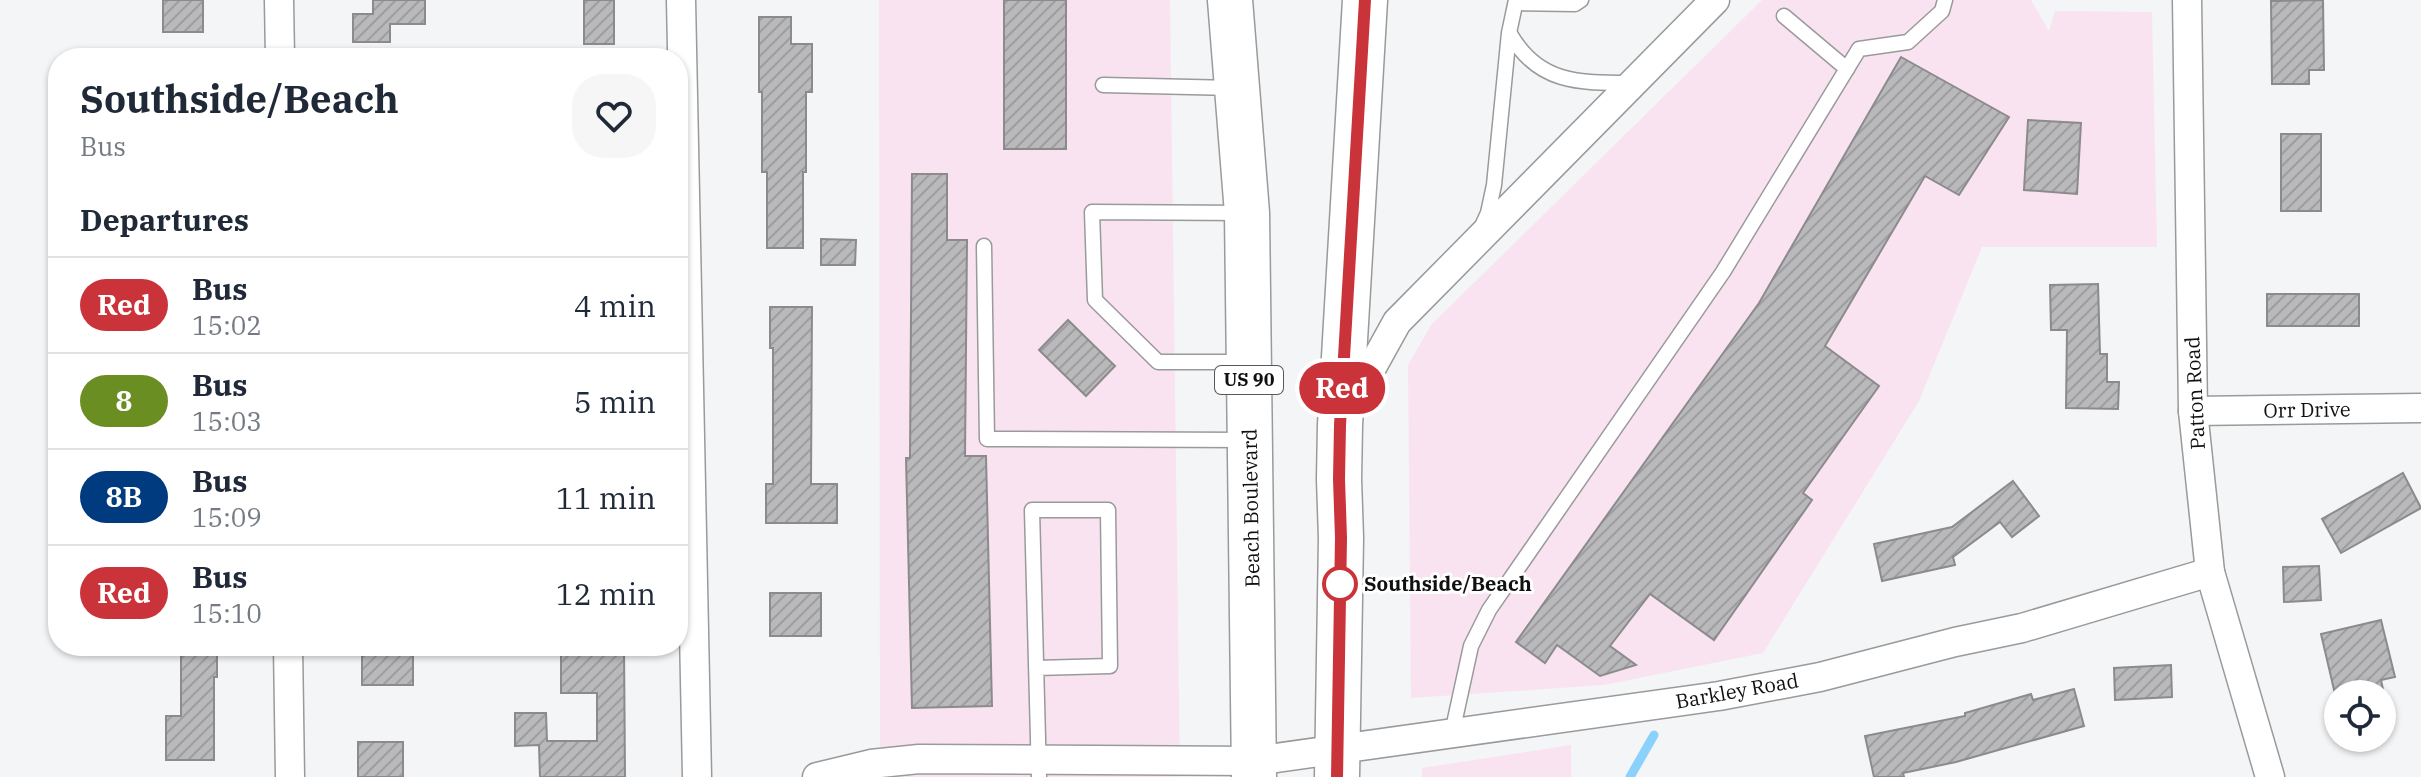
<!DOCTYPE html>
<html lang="en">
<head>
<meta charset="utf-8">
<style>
	body { margin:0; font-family:"IBM Plex Serif",serif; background:#f6f6f7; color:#1f2937; height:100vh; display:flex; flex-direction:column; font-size:30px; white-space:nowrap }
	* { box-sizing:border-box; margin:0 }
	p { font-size:26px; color:#747a83 }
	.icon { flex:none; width:44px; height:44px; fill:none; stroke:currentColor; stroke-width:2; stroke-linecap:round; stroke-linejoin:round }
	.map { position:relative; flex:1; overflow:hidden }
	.sheet { position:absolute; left:48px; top:48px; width:640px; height:608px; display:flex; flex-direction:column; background:#fff; border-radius:32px; box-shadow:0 2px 6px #0004 }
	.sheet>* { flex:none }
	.badge { padding:0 16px; border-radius:26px; font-size:28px; line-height:52px }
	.buttons { position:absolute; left:2324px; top:680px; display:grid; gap:16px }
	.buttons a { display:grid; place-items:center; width:72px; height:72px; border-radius:50%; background:#fff; box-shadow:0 2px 6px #0004; font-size:40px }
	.map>.badge { position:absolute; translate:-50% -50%; box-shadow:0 0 0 4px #fff }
	h2 { padding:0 32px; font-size:30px; line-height:72px }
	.round { display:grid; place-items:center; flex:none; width:84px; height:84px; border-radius:32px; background:#f6f6f7 }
	.overview { display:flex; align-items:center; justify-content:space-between; height:136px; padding:0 32px }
	h1 { font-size:38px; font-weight:700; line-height:60px }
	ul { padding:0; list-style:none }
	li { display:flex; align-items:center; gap:24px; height:96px; padding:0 32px; border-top:2px solid #e0e1e3 }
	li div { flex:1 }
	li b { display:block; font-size:30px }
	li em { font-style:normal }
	li .badge { min-width:88px; font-weight:700; text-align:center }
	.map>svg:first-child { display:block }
	.commercial { fill:#fae3f0 }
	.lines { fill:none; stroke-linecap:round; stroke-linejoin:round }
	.stream { stroke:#8ad2fc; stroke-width:9 }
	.building { fill:url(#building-hatch); stroke:#8b8b8c; stroke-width:2 }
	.service-casing { stroke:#999a9b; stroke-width:17 }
	.minor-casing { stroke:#999a9b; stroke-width:31 }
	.trunk-casing { stroke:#999a9b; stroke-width:47 }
	.service { stroke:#fff; stroke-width:14 }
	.minor { stroke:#fff; stroke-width:28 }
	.trunk { stroke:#fff; stroke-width:44 }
	.line-casing { stroke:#fff; stroke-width:18 }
	.line { stroke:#cb333b; stroke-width:12 }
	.stop-dot { fill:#fff; stroke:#cb333b; stroke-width:4 }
	.labels { text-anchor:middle; stroke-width:6; stroke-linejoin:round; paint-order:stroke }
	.shield { fill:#fff; stroke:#575858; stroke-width:2 }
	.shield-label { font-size:18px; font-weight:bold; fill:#0f1010 }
	.street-label { font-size:20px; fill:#0f1010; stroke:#fff }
	.stop-label { font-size:20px; font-weight:bold; fill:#0f1010; stroke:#fff; text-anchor:start }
</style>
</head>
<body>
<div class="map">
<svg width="2421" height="777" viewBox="0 0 2421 777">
	<defs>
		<pattern id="building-hatch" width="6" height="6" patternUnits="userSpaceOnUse" patternTransform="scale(2)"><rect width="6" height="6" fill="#b9b9bb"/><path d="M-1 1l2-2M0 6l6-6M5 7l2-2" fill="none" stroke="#9e9ea0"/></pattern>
	</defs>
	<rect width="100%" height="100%" fill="#f4f5f6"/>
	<g class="commercial">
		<polygon points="879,0 1170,0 1180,777 880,777"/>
		<polygon points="1762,0 2031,0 2049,31 2055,11 2152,12 2157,247 1982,247 1919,401 1763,653 1604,685 1411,698 1408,365 1431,325"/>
		<polygon points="1571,745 1571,777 1422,777 1422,768"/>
	</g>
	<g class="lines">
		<polyline class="stream" points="1630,777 1654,735"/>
	</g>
	<g class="building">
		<rect x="163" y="0" width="40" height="32"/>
		<polygon points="373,0 425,0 425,24 390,24 390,42 353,42 353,14 373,14"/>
		<rect x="584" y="0" width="30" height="44"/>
		<rect x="1004" y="0" width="62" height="149"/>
		<polygon points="2323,0 2324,70 2309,70 2309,84 2272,84 2271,1"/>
		<polygon points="759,17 791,17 791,44 812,44 812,92 806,92 806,172 803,172 803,248 767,248 767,172 762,172 762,92 759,92"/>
		<polygon points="1901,57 2009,117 1959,195 1925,176 1825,346 1879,386 1803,493 1812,500 1714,640 1650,594 1610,646 1636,665 1600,676 1557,645 1545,663 1516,642 1759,303"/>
		<polygon points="2028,120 2081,123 2077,194 2024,190"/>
		<rect x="2281" y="134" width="40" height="77"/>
		<polygon points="912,174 947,174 947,240 967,240 965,456 986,456 992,706 912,708 906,458 910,458"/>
		<polygon points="821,239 856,240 855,265 821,265"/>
		<polygon points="2098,284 2100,354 2107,354 2107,382 2119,382 2118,409 2066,408 2067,330 2051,330 2050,285"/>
		<rect x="2267" y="294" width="92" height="32"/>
		<polygon points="770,307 812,307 811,484 837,484 837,523 766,523 766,484 773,484 773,348 770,348"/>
		<polygon points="1068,320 1115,366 1086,396 1039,350"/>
		<polygon points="2403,473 2421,508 2341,553 2322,519"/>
		<polygon points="2013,481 2039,516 2012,537 2000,522 1953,557 1955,565 1882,581 1874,544 1952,527"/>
		<polygon points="2319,566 2321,600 2284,602 2283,567"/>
		<rect x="770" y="593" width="51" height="43"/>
		<polygon points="2381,620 2395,677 2381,680 2384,694 2335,694 2321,634"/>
		<polygon points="181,646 217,646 217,677 214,677 214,760 166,760 166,716 181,716"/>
		<rect x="362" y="646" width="51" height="39"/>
		<polygon points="561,646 624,646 625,777 540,777 539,745 515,746 515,713 546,713 547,741 597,741 597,693 561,693"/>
		<polygon points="2171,665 2172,697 2115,700 2114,668"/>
		<polygon points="2074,689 2084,726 1956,762 1903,773 1904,777 1874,777 1865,736 1965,716 1965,713 2031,694 2033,700"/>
		<rect x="358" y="742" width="45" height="35"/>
	</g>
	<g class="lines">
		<g class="service-casing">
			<g id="service">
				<polyline points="1516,3 1575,4 1581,0"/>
				<polyline points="1784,16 1847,69"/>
				<path d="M1510 34C1538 83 1578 83 1630 83"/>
				<polyline points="1103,85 1234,88"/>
				<polyline points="1244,213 1092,212 1095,300 1158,362 1245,362"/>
				<polyline points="1483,224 1488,213 1494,185 1509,33 1516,0"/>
				<polyline points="984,246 987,439 1246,440"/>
				<polyline points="1036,668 1110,666 1108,510 1032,510 1039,777"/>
				<polyline points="1452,733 1471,646 1489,610 1723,272 1859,49 1908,42 1942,11 1945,0"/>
			</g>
		</g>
		<g class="minor-casing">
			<g id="minor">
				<polyline points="279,0 280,58"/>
				<polyline points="681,0 697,777"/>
				<polyline points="2187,0 2193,411 2210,572 2270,777"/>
				<polyline points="2193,411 2421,408"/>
				<polyline points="1346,414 1397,322 1715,0"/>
				<polyline points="288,646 290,777"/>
				<polyline points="817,777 871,764 919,759 1254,761 1719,696 1820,677 1955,642 2022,628 2210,572"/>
			</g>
		</g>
		<g class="trunk-casing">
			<g id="trunk">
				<polyline points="1230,0 1247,213 1254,777"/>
				<polyline points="1337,777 1341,538 1339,479 1340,425 1365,0"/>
			</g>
		</g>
		<use href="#service" class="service"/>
		<use href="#minor" class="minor"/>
		<use href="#trunk" class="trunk"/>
	</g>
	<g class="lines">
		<g class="line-casing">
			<polyline id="line" points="1337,777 1341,538 1339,479 1340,425 1365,0"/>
		</g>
		<use href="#line" class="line"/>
	</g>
	<circle class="stop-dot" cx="1340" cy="584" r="16"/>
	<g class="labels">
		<rect class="shield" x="1215" y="366" width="68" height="28" rx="6"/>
		<g class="shield-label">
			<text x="1249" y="386">US 90</text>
		</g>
		<g class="street-label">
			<text transform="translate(2195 393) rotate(-93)" y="7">Patton Road</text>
			<text transform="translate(2307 410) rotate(-1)" y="7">Orr Drive</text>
			<text transform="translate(1251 508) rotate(-91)" y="7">Beach Boulevard</text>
			<text transform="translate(1737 691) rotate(-10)" y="7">Barkley Road</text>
		</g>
		<g class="stop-label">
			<text x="1364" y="591">Southside/Beach</text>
		</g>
	</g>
</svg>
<div class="buttons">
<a><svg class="icon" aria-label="locate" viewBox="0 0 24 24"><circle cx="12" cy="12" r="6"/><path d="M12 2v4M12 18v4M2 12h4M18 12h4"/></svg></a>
</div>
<b class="badge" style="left:1342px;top:388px;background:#cb333b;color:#fff">Red</b>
<section class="sheet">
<div class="overview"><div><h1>Southside/Beach</h1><p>Bus</p></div><a class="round"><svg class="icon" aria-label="heart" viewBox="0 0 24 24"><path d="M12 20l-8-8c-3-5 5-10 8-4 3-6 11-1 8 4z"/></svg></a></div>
<h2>Departures</h2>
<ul>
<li><span class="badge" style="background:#cb333b;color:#fff">Red</span><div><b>Bus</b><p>15:02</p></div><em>4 min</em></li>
<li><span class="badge" style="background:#6b8e23;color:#fff">8</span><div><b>Bus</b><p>15:03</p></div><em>5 min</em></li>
<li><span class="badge" style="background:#003b80;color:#fff">8B</span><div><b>Bus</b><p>15:09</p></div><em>11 min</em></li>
<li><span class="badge" style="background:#cb333b;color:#fff">Red</span><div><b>Bus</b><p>15:10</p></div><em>12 min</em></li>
</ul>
</section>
</div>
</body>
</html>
